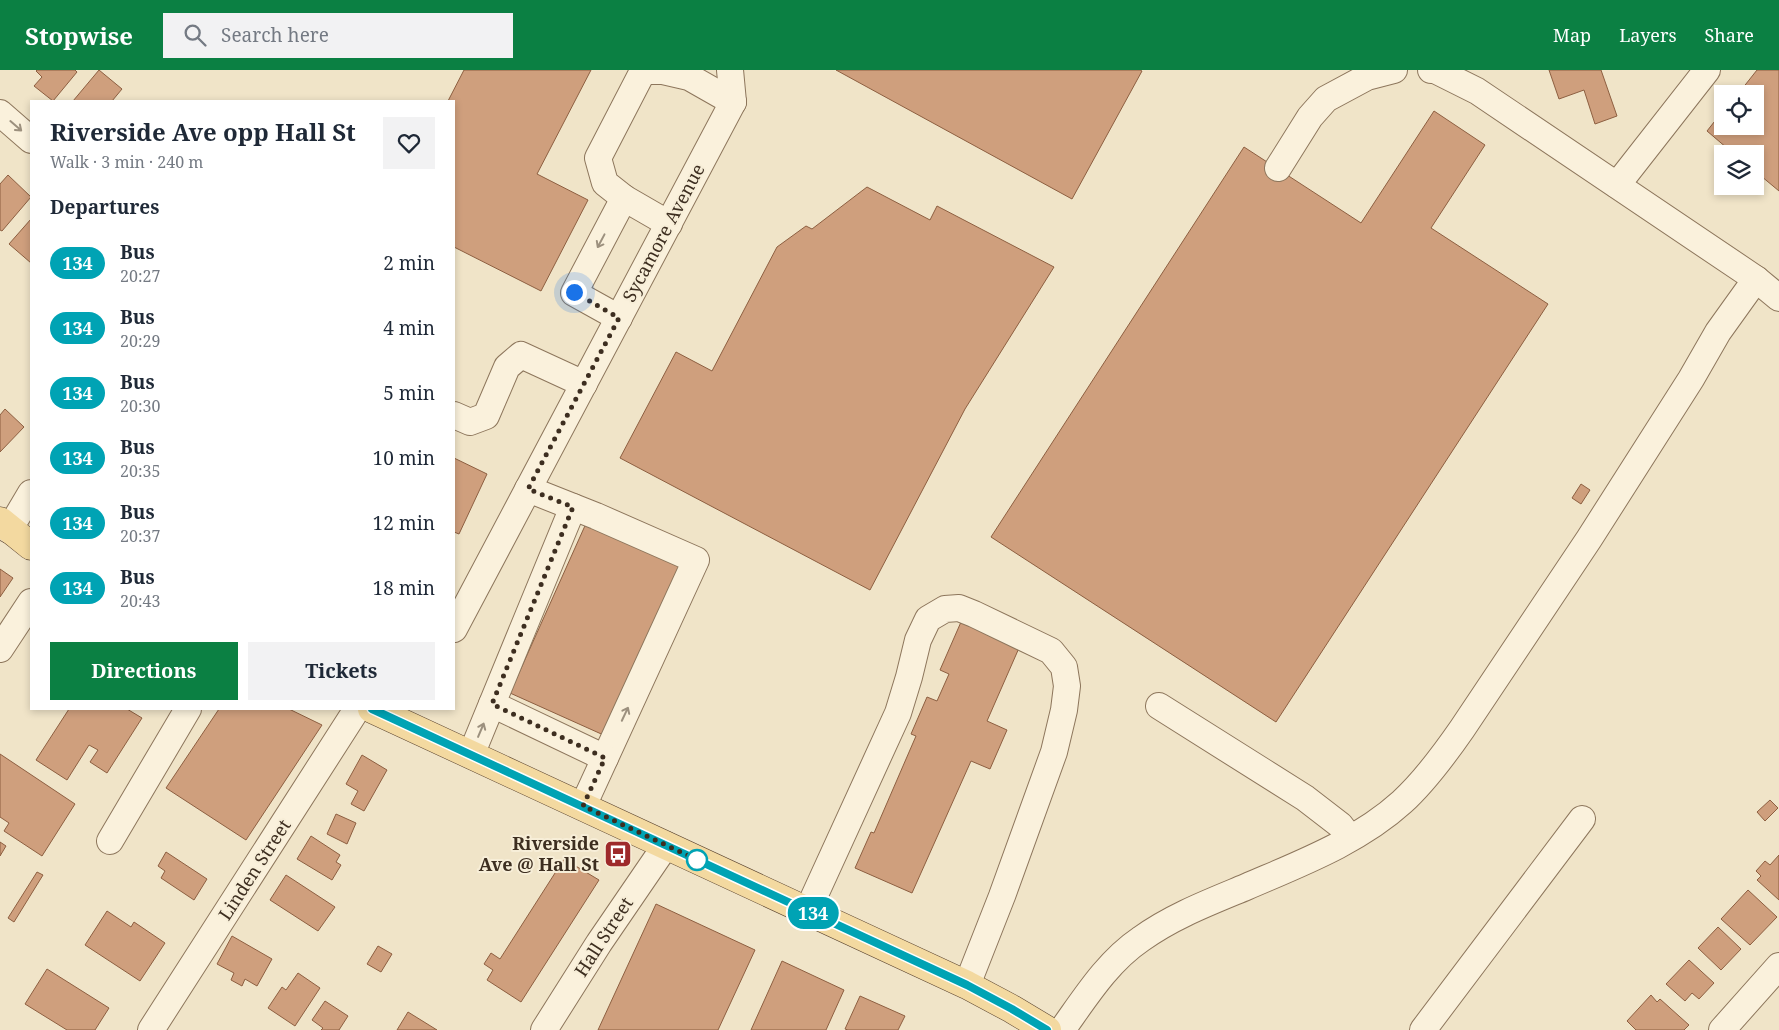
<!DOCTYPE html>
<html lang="en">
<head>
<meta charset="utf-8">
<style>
	body { margin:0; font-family:"Noto Serif",serif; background:#f2f2f3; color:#1f2937; height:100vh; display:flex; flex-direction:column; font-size:19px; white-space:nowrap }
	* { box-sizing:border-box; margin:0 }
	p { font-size:16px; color:#747a83 }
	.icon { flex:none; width:28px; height:28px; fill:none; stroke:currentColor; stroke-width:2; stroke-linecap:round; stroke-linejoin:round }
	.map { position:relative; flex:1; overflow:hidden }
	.drawer { position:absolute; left:30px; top:30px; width:425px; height:610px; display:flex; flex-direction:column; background:#fff; border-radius:0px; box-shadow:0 2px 8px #0003 }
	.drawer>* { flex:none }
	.badge { padding:0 10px; border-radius:16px; font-size:18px; line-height:32px }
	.controls { position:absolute; left:1714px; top:15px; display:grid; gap:10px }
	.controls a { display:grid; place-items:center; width:50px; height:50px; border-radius:0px; background:#fff; box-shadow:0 2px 8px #0003; font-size:25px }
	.you { position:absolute; width:25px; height:25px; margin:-12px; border:4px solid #fff; border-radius:50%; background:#1a73e8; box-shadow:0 0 0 8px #1a73e833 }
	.map>.badge { position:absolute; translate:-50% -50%; box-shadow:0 0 0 2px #fff }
	h2 { padding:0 20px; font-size:19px; line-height:45px }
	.round { display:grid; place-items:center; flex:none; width:52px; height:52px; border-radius:0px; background:#f2f2f3 }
	.head { display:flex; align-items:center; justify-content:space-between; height:85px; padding:0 20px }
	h1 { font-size:24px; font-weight:700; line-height:38px }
	.action { display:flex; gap:10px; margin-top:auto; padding:10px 20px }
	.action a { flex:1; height:58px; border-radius:0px; background:#0b8043; color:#fff; font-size:20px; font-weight:700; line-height:58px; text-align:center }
	.action a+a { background:#f2f2f3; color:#1f2937 }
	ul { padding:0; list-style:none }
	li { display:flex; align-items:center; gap:15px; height:65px; padding:0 20px }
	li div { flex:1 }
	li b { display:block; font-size:19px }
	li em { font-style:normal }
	li .badge { min-width:55px; font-weight:700; text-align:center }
	header { display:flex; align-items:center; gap:30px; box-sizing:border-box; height:70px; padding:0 25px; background:#0b8043; color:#fff }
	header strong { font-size:24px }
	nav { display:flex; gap:28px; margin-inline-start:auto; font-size:18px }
	.search { width:350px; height:45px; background:#f2f2f3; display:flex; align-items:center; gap:12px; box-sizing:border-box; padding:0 18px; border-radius:0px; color:#747a83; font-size:19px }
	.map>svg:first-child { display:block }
	.building { fill:#cf9f7d; stroke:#8d5f41 }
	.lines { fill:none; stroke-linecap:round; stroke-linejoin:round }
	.minor-casing { stroke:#8d765c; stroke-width:28 }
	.major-casing { stroke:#5b4430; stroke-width:29 }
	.minor { stroke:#faf1dc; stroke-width:26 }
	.major { stroke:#f3d9a0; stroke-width:28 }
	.oneway { stroke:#9c907e }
	.line-casing { stroke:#fff; stroke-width:11 }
	.line { stroke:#00a3b4; stroke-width:8 }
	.walk { stroke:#3d2e20; stroke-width:5; stroke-dasharray:0 9 }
	.stop-dot { fill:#fff; stroke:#00a3b4; stroke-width:2.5 }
	.labels { text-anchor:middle; stroke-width:4; stroke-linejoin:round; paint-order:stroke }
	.street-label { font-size:18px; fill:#3d2e20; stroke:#f7eed8 }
	.poi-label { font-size:18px; font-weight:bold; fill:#3d2e20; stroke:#f7eed8; text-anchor:end }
</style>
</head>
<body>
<header>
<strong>Stopwise</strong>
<div class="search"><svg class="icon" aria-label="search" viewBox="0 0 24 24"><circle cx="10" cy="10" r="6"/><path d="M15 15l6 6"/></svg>Search here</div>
<nav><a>Map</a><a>Layers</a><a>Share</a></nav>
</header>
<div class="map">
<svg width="1779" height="960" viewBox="0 0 1779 960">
	<rect width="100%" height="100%" fill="#f0e4c8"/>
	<g class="building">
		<polygon points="37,0 75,0 77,2 53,31 34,16 42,7 36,1"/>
		<polygon points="99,0 122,19 112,31 73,31"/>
		<polygon points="464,0 591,0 537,104 588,130 541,221 454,177 454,31 448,31"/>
		<polygon points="836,0 1140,0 1142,1 1072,129"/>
		<polygon points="1549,0 1601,0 1617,46 1595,54 1584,20 1559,29"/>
		<polygon points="1757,0 1779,0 1779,121 1755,101 1755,84 1734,84 1707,61 1722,42 1722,56 1755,56 1755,24 1738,24"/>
		<polygon points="1434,41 1485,75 1431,158 1548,234 1276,652 991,467 1244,77 1361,153"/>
		<polygon points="8,105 31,127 2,161 0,160 0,114"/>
		<polygon points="867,117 930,150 937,136 1054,197 965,339 870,520 620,388 676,282 712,301 777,177 806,156 812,159"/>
		<polygon points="31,149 31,193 9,174"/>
		<polygon points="5,339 24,357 0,382 0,345"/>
		<polygon points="454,388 487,404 459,464 454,462"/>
		<polygon points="1581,414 1590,420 1581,434 1572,428"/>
		<polygon points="588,449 686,493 608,667 510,623"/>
		<polygon points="0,499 13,508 0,527"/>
		<polygon points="961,552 1019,578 987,651 1007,660 990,699 971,691 912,823 855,798 871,762 874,763 916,666 911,664 927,627 937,631 949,604 940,600"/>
		<polygon points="69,639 127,639 142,648 107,703 90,692 98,680 89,675 67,710 36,690"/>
		<polygon points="219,639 289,639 322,655 246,770 166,718"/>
		<polygon points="0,684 75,734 42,786 4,761 9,753 0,747"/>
		<polygon points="362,685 387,700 364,741 351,734 358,721 346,714"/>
		<polygon points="1770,730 1778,738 1765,751 1757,742"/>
		<polygon points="336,744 356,753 347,774 327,764"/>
		<polygon points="311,766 340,785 336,792 341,795 332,810 297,789"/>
		<polygon points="0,772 6,776 0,786"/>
		<polygon points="166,782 207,809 194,830 161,808 165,801 158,796"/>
		<polygon points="1779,785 1779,830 1757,810 1761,806 1756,801 1765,791 1770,795"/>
		<polygon points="564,789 599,810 521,932 487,910 493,900 484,894 491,883 500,889"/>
		<polygon points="37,802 43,805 14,852 8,848"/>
		<polygon points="286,805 335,837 318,861 270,830"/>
		<polygon points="1748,820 1777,847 1750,875 1721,849"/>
		<polygon points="656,834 755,880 718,960 598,960"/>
		<polygon points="107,841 131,857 134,852 165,873 140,911 85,875"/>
		<polygon points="1718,857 1741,879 1721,900 1698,878"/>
		<polygon points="232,866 272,889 257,916 245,909 242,916 231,910 234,903 217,894"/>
		<polygon points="378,876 392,884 381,902 367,894"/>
		<polygon points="1689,890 1714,913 1699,929 1692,923 1685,931 1666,914"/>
		<polygon points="782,891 844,920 826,960 751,960"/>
		<polygon points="47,899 109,938 95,960 67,960 25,934"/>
		<polygon points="298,903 320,918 295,956 268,938 282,917 286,920"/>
		<polygon points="1651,925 1657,932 1660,929 1689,955 1684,960 1636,960 1627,951"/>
		<polygon points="860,926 905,946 898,960 848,960 845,959"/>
		<polygon points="325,931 348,946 339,960 321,960 323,958 312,950"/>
		<polygon points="408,942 437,960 397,960"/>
	</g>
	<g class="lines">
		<g class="minor-casing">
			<g id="minor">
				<polyline points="730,0 733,32"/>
				<polyline points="0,43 31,70"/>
				<polyline points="1278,98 1310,47 1326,29 1367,7 1394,0"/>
				<polyline points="1617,115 1707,0"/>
				<polyline points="669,154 624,128 605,113 598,88 643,1 663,1 689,7 733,32"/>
				<polyline points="1756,209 1779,228"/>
				<polyline points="619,248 574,223 624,128"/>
				<polyline points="454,345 470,352 486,346 507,297 521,285 584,314"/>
				<polyline points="528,419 596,446 696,490 583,736"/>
				<polyline points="9,460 31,423"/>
				<polyline points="454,559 733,32"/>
				<polyline points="0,579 31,532"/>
				<polyline points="492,634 605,688"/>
				<polyline points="1159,636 1305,728 1340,755 1350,768"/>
				<polyline points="471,685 573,437"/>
				<polyline points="110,771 188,639"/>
				<polyline points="808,840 898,643 909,607 918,570 928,549 945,539 959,538 974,544 1051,581 1064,597 1067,616 1064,640 1054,682 1002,826 967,915"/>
				<polyline points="151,960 357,639"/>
				<polyline points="544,960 599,873 666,775"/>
				<path d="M1062 960C1085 928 1107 892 1141 869 1173 846 1210 832 1246 817 1299 794 1358 772 1402 732 1425 711 1444 685 1462 659L1589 469 1691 309 1718 262 1756 209 1477 21 1435 0H1431"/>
				<polyline points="1423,960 1582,749"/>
				<polyline points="1722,960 1779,896"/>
			</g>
		</g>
		<g class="major-casing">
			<g id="major">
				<polyline points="0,451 31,476"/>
				<polyline points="372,639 967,915 1012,939 1047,960"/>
			</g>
		</g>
		<use href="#minor" class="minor"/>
		<use href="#major" class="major"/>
	</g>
	<defs><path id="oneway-shaft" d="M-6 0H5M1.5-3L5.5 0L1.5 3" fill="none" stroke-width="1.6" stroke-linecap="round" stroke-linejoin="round" transform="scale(1.25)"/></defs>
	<g class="oneway">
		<use href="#oneway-shaft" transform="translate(16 56) rotate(41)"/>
		<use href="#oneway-shaft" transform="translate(601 171) rotate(118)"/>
		<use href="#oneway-shaft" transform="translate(625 644) rotate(-65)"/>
		<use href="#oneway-shaft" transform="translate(481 660) rotate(-67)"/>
	</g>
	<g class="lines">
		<g class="line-casing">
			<polyline id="line" points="372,639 967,915 1012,939 1047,960"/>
		</g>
		<use href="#line" class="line"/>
		<polyline class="walk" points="574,222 619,248 528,419 573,437 492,634 605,688 583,736 702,792 697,790"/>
	</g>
	<defs>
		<g id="bus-square" transform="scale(1.4375)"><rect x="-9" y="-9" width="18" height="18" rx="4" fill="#9e2a2b" stroke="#f7eed8"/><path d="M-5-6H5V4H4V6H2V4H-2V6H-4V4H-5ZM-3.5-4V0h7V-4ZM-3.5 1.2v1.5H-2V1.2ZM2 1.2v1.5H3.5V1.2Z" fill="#fff"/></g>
	</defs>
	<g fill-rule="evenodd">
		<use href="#bus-square" x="618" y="784"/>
	</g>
	<circle class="stop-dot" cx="697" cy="790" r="10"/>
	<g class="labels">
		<g class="street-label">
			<text transform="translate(664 163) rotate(-62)" y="6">Sycamore Avenue</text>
			<text transform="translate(255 800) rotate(-57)" y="6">Linden Street</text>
			<text transform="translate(604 867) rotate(-57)" y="6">Hall Street</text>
		</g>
		<g class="poi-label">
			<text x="599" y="780">Riverside<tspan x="599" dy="21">Ave @ Hall St</tspan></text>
		</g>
	</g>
</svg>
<div class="controls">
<a><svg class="icon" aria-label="locate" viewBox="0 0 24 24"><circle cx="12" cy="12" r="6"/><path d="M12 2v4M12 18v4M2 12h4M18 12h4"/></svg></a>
<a><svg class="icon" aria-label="layers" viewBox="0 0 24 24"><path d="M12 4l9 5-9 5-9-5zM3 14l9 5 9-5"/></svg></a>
</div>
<div class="you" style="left:574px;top:222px"></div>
<b class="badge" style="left:813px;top:843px;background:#00a3b4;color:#fff">134</b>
<section class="drawer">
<div class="head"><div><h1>Riverside Ave opp Hall St</h1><p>Walk · 3 min · 240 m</p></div><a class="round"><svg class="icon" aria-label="heart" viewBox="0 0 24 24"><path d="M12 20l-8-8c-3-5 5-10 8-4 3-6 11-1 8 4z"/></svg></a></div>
<h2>Departures</h2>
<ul>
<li><span class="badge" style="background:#00a3b4;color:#fff">134</span><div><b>Bus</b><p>20:27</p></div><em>2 min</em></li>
<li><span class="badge" style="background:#00a3b4;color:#fff">134</span><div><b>Bus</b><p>20:29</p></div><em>4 min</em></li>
<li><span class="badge" style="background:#00a3b4;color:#fff">134</span><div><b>Bus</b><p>20:30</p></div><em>5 min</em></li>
<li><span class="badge" style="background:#00a3b4;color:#fff">134</span><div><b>Bus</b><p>20:35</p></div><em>10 min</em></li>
<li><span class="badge" style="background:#00a3b4;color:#fff">134</span><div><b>Bus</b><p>20:37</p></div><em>12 min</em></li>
<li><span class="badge" style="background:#00a3b4;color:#fff">134</span><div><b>Bus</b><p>20:43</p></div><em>18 min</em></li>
</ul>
<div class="action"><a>Directions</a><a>Tickets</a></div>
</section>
</div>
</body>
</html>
